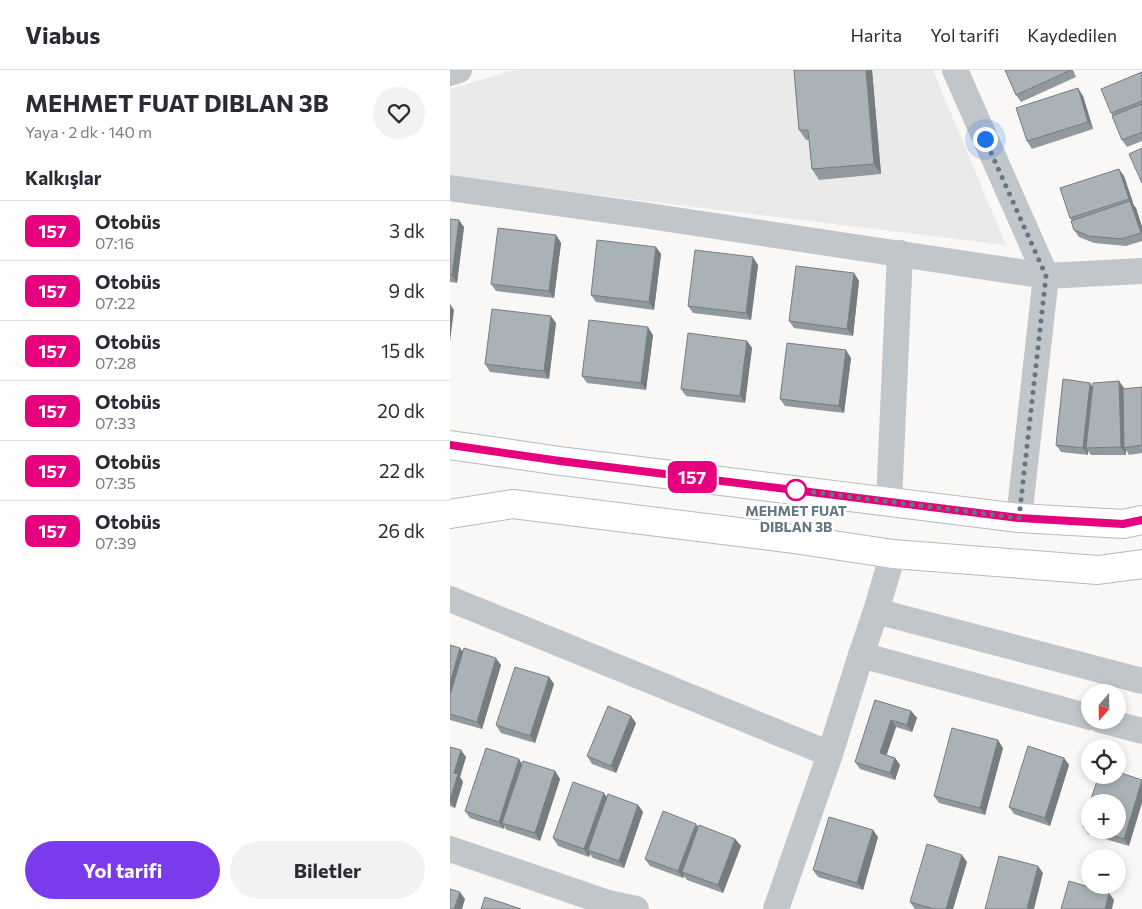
<!DOCTYPE html>
<html lang="tr">
<head>
<meta charset="utf-8">
<style>
	body { margin:0; font-family:Commissioner,sans-serif; background:#f2f2f3; color:#2b2b33; height:100vh; display:flex; flex-direction:column; font-size:19px; white-space:nowrap }
	* { box-sizing:border-box; margin:0 }
	p { font-size:16px; color:#7c7c81 }
	.icon { flex:none; width:28px; height:28px; fill:none; stroke:currentColor; stroke-width:2; stroke-linecap:round; stroke-linejoin:round }
	.map { position:relative; flex:1; overflow:hidden }
	.panel { display:flex; flex-direction:column; background:#fff; width:450px }
	.panel>* { flex:none }
	.badge { padding:0 10px; border-radius:8px; font-size:18px; line-height:32px }
	.needle { width:32px; rotate:200deg }
	.controls { position:absolute; left:631px; top:614px; display:grid; gap:10px }
	.controls a { display:grid; place-items:center; width:45px; height:45px; border-radius:50%; background:#fff; box-shadow:0 2px 8px #0003; font-size:25px }
	.you { position:absolute; width:25px; height:25px; margin:-12px; border:4px solid #fff; border-radius:50%; background:#1a73e8; box-shadow:0 0 0 8px #1a73e833 }
	.map>.badge { position:absolute; translate:-50% -50%; box-shadow:0 0 0 2px #fff }
	h2 { padding:0 25px; font-size:19px; line-height:45px }
	.round { display:grid; place-items:center; flex:none; width:52px; height:52px; border-radius:26px; background:#f2f2f3 }
	.overview { display:flex; align-items:center; justify-content:space-between; height:85px; padding:0 25px }
	h1 { font-size:24px; font-weight:700; line-height:38px }
	.button { display:flex; gap:10px; margin-top:auto; padding:10px 25px }
	.button a { flex:1; height:58px; border-radius:30px; background:#7c3aed; color:#fff; font-size:20px; font-weight:700; line-height:58px; text-align:center }
	.button a+a { background:#f2f2f3; color:#2b2b33 }
	ul { padding:0; list-style:none }
	li { display:flex; align-items:center; gap:15px; height:60px; padding:0 25px; border-top:1px solid #e1e1e2 }
	li div { flex:1 }
	li b { display:block; font-size:19px }
	li em { font-style:normal }
	li .badge { min-width:55px; font-weight:700; text-align:center }
	header { display:flex; align-items:center; gap:30px; box-sizing:border-box; height:70px; padding:0 25px; background:#fff; border-bottom:1px solid #e1e1e2 }
	header strong { font-size:24px }
	nav { display:flex; gap:28px; margin-inline-start:auto; font-size:18px }
	main { display:flex; flex:1; min-height:0 }
	.map>svg:first-child { display:block }
	.built { fill:#e9eae9 }
	.lines { fill:none; stroke-linecap:round; stroke-linejoin:round }
	.secondary-casing { stroke:#b4babe; stroke-width:30 }
	.minor { stroke:#c1c6ca; stroke-width:26 }
	.secondary { stroke:#fff; stroke-width:28 }
	.wall { fill:#90999d }
	.shaded-wall { fill:#767d80 }
	.building { fill:#a8b2b7; stroke:#767d80 }
	.line-casing { stroke:#fff; stroke-width:11 }
	.line { stroke:#e6007e; stroke-width:8 }
	.walk { stroke:#637681; stroke-width:5; stroke-dasharray:0 9 }
	.stop-dot { fill:#fff; stroke:#e6007e; stroke-width:2.5 }
	.labels { text-anchor:middle; stroke-width:5; stroke-linejoin:round; paint-order:stroke }
	.stop-label { font-size:14px; font-weight:bold; fill:#637681; stroke:#fff }
</style>
</head>
<body>
<header>
<strong>Viabus</strong>
<nav><a>Harita</a><a>Yol tarifi</a><a>Kaydedilen</a></nav>
</header>
<main>
<section class="panel">
<div class="overview"><div><h1>MEHMET FUAT DIBLAN 3B</h1><p>Yaya · 2 dk · 140 m</p></div><a class="round"><svg class="icon" aria-label="heart" viewBox="0 0 24 24"><path d="M12 20l-8-8c-3-5 5-10 8-4 3-6 11-1 8 4z"/></svg></a></div>
<h2>Kalkışlar</h2>
<ul>
<li><span class="badge" style="background:#e6007e;color:#fff">157</span><div><b>Otobüs</b><p>07:16</p></div><em>3 dk</em></li>
<li><span class="badge" style="background:#e6007e;color:#fff">157</span><div><b>Otobüs</b><p>07:22</p></div><em>9 dk</em></li>
<li><span class="badge" style="background:#e6007e;color:#fff">157</span><div><b>Otobüs</b><p>07:28</p></div><em>15 dk</em></li>
<li><span class="badge" style="background:#e6007e;color:#fff">157</span><div><b>Otobüs</b><p>07:33</p></div><em>20 dk</em></li>
<li><span class="badge" style="background:#e6007e;color:#fff">157</span><div><b>Otobüs</b><p>07:35</p></div><em>22 dk</em></li>
<li><span class="badge" style="background:#e6007e;color:#fff">157</span><div><b>Otobüs</b><p>07:39</p></div><em>26 dk</em></li>
</ul>
<div class="button"><a>Yol tarifi</a><a>Biletler</a></div>
</section>
<div class="map">
<svg width="692" height="839" viewBox="0 0 692 839">
	<rect width="100%" height="100%" fill="#f9f8f6"/>
	<polygon class="built" points="65,0 483,0 556,175 0,107 0,19"/>
	<g class="lines">
		<g class="secondary-casing">
			<g id="secondary">
				<polyline points="0,375 110,391 569,448 673,454 692,450"/>
				<polyline points="0,444 63,434 337,468 443,484 648,500 692,494"/>
			</g>
		</g>
		<g class="minor">
			<polyline points="505,0 596,206 569,448"/>
			<polyline points="0,3 9,0"/>
			<polyline points="0,118 199,146 596,206 692,201"/>
			<polyline points="439,432 450,183"/>
			<polyline points="0,529 380,684"/>
			<polyline points="426,541 692,611"/>
			<polyline points="411,585 640,647"/>
			<polyline points="651,650 692,661"/>
			<polyline points="0,779 158,833 186,839"/>
			<polyline points="326,839 380,684 411,585 426,541 443,484"/>
		</g>
		<use href="#secondary" class="secondary"/>
	</g>
	<g class="wall">
		<polygon points="344,0 422,0 431,104 369,110 362,99 359,70 356,70 349,60"/>
		<polygon points="555,0 623,0 626,7 571,32 566,25"/>
		<polygon points="692,2 692,71 677,77 672,70 663,46 661,43"/>
		<polygon points="633,26 643,59 582,79 577,71"/>
		<polygon points="674,106 684,136 686,138 692,157 692,171 676,176 644,173 629,167 624,160 622,151 620,148"/>
		<polygon points="0,149 14,157 7,213 0,212"/>
		<polygon points="106,165 111,173 104,228 46,221 41,214"/>
		<polygon points="206,177 211,184 204,240 146,232 141,225"/>
		<polygon points="308,195 301,250 243,243 238,236"/>
		<polygon points="404,203 409,211 403,266 344,258 339,251"/>
		<polygon points="106,253 99,309 40,302 35,294"/>
		<polygon points="203,265 196,320 137,313 132,306"/>
		<polygon points="297,271 302,278 295,333 236,326 231,319"/>
		<polygon points="401,288 394,343 335,336 330,329"/>
		<polygon points="669,311 674,319 692,317 692,383 679,385 676,380 676,385 641,385 638,381 638,385 611,382 606,375 643,317"/>
		<polygon points="0,575 13,581 51,595 32,659 0,650"/>
		<polygon points="99,607 104,614 85,673 51,663 46,655"/>
		<polygon points="425,630 461,641 467,648 462,662 446,657 436,685 445,688 450,695 445,710 410,699 405,692"/>
		<polygon points="186,653 166,703 142,694 137,686"/>
		<polygon points="0,677 16,687 10,707 13,712 5,738 0,736"/>
		<polygon points="553,678 535,745 489,733 484,726"/>
		<polygon points="614,688 619,695 600,756 564,744 559,737"/>
		<polygon points="72,693 105,701 110,709 90,771 57,760 54,757 54,759 20,748 15,741"/>
		<polygon points="649,705 679,776 638,764 633,757 640,734 640,760 668,760"/>
		<polygon points="157,727 188,735 193,742 174,798 143,788 140,784 139,787 108,776 103,768"/>
		<polygon points="248,758 285,769 291,776 273,823 237,810 234,806 233,808 200,796 195,789"/>
		<polygon points="428,767 413,820 368,807 363,800"/>
		<polygon points="517,792 503,839 465,839 460,832"/>
	</g>
	<g class="shaded-wall">
		<polygon points="416,0 422,0 431,104 424,94"/>
		<polygon points="628,18 633,26 643,59 638,52"/>
		<polygon points="669,99 674,106 684,136 679,129"/>
		<polygon points="680,131 686,138 692,157 692,164"/>
		<polygon points="9,150 14,157 7,213 2,205"/>
		<polygon points="106,165 111,173 104,228 99,221"/>
		<polygon points="206,177 211,184 204,240 199,232"/>
		<polygon points="303,187 308,195 301,250 296,243"/>
		<polygon points="404,203 409,211 403,266 397,259"/>
		<polygon points="0,234 4,240 0,272"/>
		<polygon points="101,246 106,253 99,309 94,301"/>
		<polygon points="198,257 203,265 196,320 191,313"/>
		<polygon points="297,271 302,278 295,333 290,326"/>
		<polygon points="396,280 401,288 394,343 389,336"/>
		<polygon points="669,311 674,318 676,377 674,378 676,380 676,385 671,377"/>
		<polygon points="640,313 645,320 636,378 638,381 638,385 633,378"/>
		<polygon points="10,578 16,585 0,637 0,613"/>
		<polygon points="46,588 51,595 32,659 27,652"/>
		<polygon points="99,607 104,614 85,673 80,666"/>
		<polygon points="461,641 467,648 462,662 457,655"/>
		<polygon points="181,646 186,653 166,703 161,696"/>
		<polygon points="441,650 446,657 435,690 430,683"/>
		<polygon points="548,670 553,678 535,745 530,738"/>
		<polygon points="11,680 16,687 10,707 13,712 5,738 0,731 4,703"/>
		<polygon points="445,688 450,695 445,710 440,703"/>
		<polygon points="614,688 619,695 600,756 595,748"/>
		<polygon points="69,689 74,697 52,753 54,757 54,759 49,752"/>
		<polygon points="105,701 110,709 90,771 85,763"/>
		<polygon points="692,710 692,733 679,776 674,769"/>
		<polygon points="154,723 159,730 138,780 140,784 139,787 134,779"/>
		<polygon points="188,735 193,742 174,798 169,791"/>
		<polygon points="246,754 251,761 232,802 234,806 233,808 228,801"/>
		<polygon points="423,760 428,767 413,820 407,813"/>
		<polygon points="285,769 291,776 273,823 268,815"/>
		<polygon points="512,785 517,792 503,839 496,839"/>
		<polygon points="588,796 593,803 584,839 577,839"/>
		<polygon points="10,822 15,829 12,839 4,839"/>
		<polygon points="659,823 664,830 662,839 655,839"/>
	</g>
	<g class="building">
		<polygon points="344,0 416,0 424,94 362,99 358,60 349,60"/>
		<polygon points="555,0 621,0 566,25"/>
		<polygon points="692,2 692,31 661,43 651,19"/>
		<polygon points="628,18 638,52 577,71 566,38"/>
		<polygon points="692,34 692,62 672,70 662,46"/>
		<polygon points="692,78 692,113 679,84"/>
		<polygon points="669,99 679,129 620,148 610,118"/>
		<polygon points="680,131 691,163 671,169 639,166 624,160 621,151"/>
		<polygon points="0,149 9,150 2,205 0,205"/>
		<polygon points="48,158 106,165 99,221 41,214"/>
		<polygon points="147,170 206,177 199,232 141,225"/>
		<polygon points="245,180 303,187 296,243 238,236"/>
		<polygon points="346,196 404,203 397,259 339,251"/>
		<polygon points="42,239 101,246 94,301 35,294"/>
		<polygon points="139,250 198,257 191,313 132,306"/>
		<polygon points="238,263 297,271 290,326 231,319"/>
		<polygon points="337,273 396,280 389,336 330,329"/>
		<polygon points="613,309 640,313 633,378 606,375"/>
		<polygon points="669,311 671,377 636,378 643,313"/>
		<polygon points="692,317 692,375 674,378 673,319"/>
		<polygon points="0,575 10,578 0,613"/>
		<polygon points="14,578 46,588 27,652 0,644 0,625"/>
		<polygon points="65,597 99,607 80,666 46,655"/>
		<polygon points="425,630 461,641 457,655 441,650 430,683 445,688 440,703 405,692"/>
		<polygon points="158,636 181,646 161,696 137,686"/>
		<polygon points="502,658 548,670 530,738 484,726"/>
		<polygon points="578,676 614,688 595,748 559,737"/>
		<polygon points="0,677 11,680 4,703 8,704 0,730"/>
		<polygon points="36,678 69,689 49,752 15,741"/>
		<polygon points="73,691 105,701 85,763 52,753"/>
		<polygon points="668,702 692,710 674,769 643,760 668,760 668,732 640,732 649,705 668,705"/>
		<polygon points="123,712 154,723 134,779 103,768"/>
		<polygon points="158,724 188,735 169,791 138,780"/>
		<polygon points="640,734 640,759 633,757"/>
		<polygon points="213,741 246,754 228,801 195,789"/>
		<polygon points="379,747 423,760 407,813 363,800"/>
		<polygon points="249,755 285,769 268,815 232,802"/>
		<polygon points="477,774 512,785 496,839 484,839 460,832"/>
		<polygon points="549,786 588,796 577,839 535,839"/>
		<polygon points="619,811 659,823 655,839 611,839"/>
		<polygon points="0,819 10,822 4,839 0,839"/>
		<polygon points="35,827 71,839 31,839"/>
	</g>
	<g class="lines">
		<g class="line-casing">
			<polyline id="line" points="0,375 110,391 569,448 673,454 692,450"/>
		</g>
		<use href="#line" class="line"/>
		<polyline class="walk" points="346,420 569,448 596,206 535,69"/>
	</g>
	<circle class="stop-dot" cx="346" cy="420" r="10"/>
	<g class="labels">
		<g class="stop-label">
			<text x="346" y="446">MEHMET FUAT<tspan x="346" dy="16">DIBLAN 3B</tspan></text>
		</g>
	</g>
</svg>
<div class="controls">
<a><svg class="needle" viewBox="-14 -14 28 28"><path d="M0-13l5 13h-10z" fill="#e53935"/><path d="M0 13l5-13h-10z" fill="#7c7c81"/></svg></a>
<a><svg class="icon" aria-label="locate" viewBox="0 0 24 24"><circle cx="12" cy="12" r="6"/><path d="M12 2v4M12 18v4M2 12h4M18 12h4"/></svg></a>
<a>+</a>
<a>−</a>
</div>
<div class="you" style="left:535px;top:69px"></div>
<b class="badge" style="left:242px;top:407px;background:#e6007e;color:#fff">157</b>
</div>
</main>
</body>
</html>
